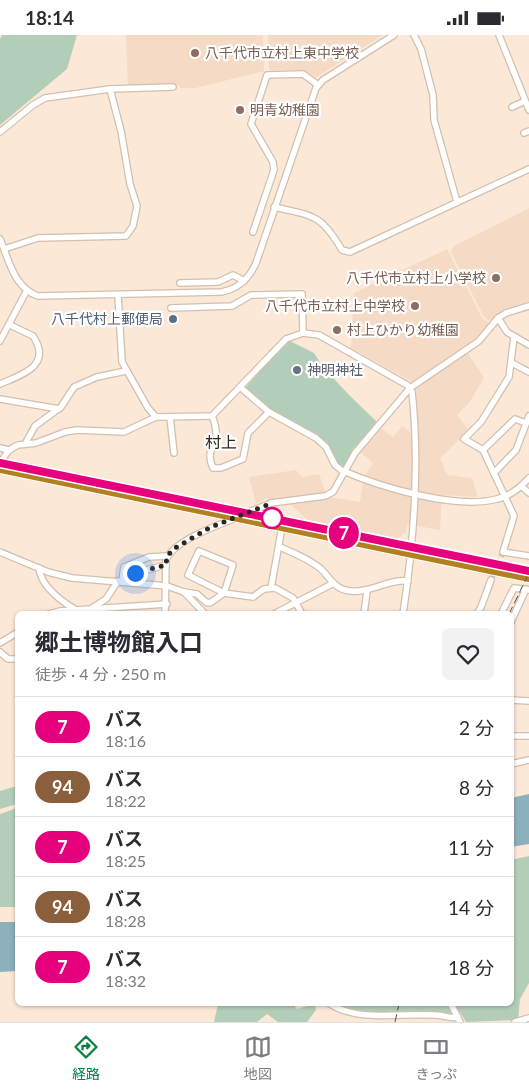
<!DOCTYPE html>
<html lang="ja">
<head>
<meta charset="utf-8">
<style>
	body { margin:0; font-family:Lato,"Noto Sans JP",sans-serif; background:#f2f2f3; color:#2b2b33; height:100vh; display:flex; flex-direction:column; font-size:19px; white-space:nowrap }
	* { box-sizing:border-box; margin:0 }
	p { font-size:16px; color:#7c7c81 }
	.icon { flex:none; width:28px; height:28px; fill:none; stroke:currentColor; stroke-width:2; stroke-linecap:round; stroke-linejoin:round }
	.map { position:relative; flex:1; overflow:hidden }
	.details { position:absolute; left:15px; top:576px; width:499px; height:395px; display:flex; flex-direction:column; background:#fff; border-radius:8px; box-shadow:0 1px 4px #0004 }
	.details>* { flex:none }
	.badge { padding:0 10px; border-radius:16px; font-size:18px; line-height:32px }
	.you { position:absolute; width:25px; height:25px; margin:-12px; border:4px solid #fff; border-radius:50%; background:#1a73e8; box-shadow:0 0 0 8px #1a73e833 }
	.map>.badge { position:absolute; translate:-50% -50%; box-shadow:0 0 0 2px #fff }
	.round { display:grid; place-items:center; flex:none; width:52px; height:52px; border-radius:8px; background:#f2f2f3 }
	.summary { display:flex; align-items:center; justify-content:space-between; height:85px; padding:0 20px }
	h1 { font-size:24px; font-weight:700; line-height:38px }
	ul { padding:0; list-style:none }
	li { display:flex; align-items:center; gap:15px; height:60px; padding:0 20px; border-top:1px solid #e1e1e2 }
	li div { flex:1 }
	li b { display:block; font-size:19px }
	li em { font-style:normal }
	li .badge { min-width:55px; font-weight:700; text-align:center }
	.status { display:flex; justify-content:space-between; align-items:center; height:35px; padding:0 25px; background:#fff; direction:ltr }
	.status svg { height:14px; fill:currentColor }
	.tabs { display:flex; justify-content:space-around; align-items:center; height:70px; border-top:1px solid #e1e1e2; background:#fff; font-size:14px; color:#7c7c81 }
	.tabs a { display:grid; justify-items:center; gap:2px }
	.tabs .on { color:#0b8043 }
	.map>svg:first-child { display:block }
	.built { fill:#f5dbc5 }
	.green { fill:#b3ceb8 }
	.water { fill:#8db0bd }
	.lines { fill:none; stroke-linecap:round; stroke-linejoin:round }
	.minor-tunnel { stroke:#d3c1b2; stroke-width:5.5; stroke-dasharray:5.5 3; stroke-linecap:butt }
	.minor-casing { stroke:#d2bfae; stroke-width:8 }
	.highway-casing { stroke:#fff; stroke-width:10 }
	.minor { stroke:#fff; stroke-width:5.5 }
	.highway { stroke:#b28021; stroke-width:8 }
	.rail { stroke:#5a5047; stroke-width:1; stroke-dasharray:8 4; stroke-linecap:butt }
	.line-casing { stroke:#fff; stroke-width:11 }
	.line { stroke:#e6007e; stroke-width:8 }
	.walk { stroke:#2d261f; stroke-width:5; stroke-dasharray:0 9 }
	.education-dot { fill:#8d6e63; stroke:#fff; stroke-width:2 }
	.service-dot { fill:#5c6f8a; stroke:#fff; stroke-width:2 }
	.worship-dot { fill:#6b7280; stroke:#fff; stroke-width:2 }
	.stop-dot { fill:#fff; stroke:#e6007e; stroke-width:2.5 }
	.labels { text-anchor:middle; stroke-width:4.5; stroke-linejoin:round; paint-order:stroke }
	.education-label { font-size:14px; fill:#785e54; stroke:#fff; text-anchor:start }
	.service-label { font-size:14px; fill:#4e5e75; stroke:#fff; text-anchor:end }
	.worship-label { font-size:14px; fill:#5b616d; stroke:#fff; text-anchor:start }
	.quarter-label { font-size:16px; fill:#2d261f; stroke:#fff }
</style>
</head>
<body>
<div class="status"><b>18:14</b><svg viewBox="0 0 49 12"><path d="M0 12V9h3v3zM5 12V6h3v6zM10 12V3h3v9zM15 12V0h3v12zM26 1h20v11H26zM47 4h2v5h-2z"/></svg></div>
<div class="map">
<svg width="529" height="987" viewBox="0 0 529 987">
	<rect width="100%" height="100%" fill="#fce8d7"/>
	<g class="built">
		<polygon points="126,0 263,0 264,36 196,53 180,53 179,50 128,51"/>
		<polygon points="268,0 383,0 316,42 303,35 269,35"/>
		<polygon points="529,173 529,268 502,277 491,287 484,282 451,217 454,211"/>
		<polygon points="447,214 482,283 489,288 475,305 412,347 351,313 354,258"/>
		<polygon points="467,317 484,343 469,368 457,380 469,396 440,423 447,440 472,443 478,462 442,460 440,495 407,489 406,497 397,504 309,486 284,464 265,464 256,469 249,442 296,435 302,442 319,439 327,462 360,467 364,441 373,428 359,416 379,392 393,402 402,391 418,403 415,353"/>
	</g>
	<g class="green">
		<polygon points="2,0 77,0 67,34 0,90 0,4"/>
		<path d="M288 305 314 318 323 332 349 360 377 387 353 414 344 431H339C322 394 307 397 275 378 265 372 255 361 245 353Z"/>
		<polygon points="17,751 17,769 0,774 0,756"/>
		<polygon points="17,773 17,872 0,872 0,779"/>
		<polygon points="529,821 529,948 520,964 518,985 466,987 460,977 451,980 355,978 333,969 511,969 511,825"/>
		<polygon points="218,969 293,969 297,974 315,969 316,975 307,987 278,987 267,979 257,987 214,987"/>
	</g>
	<g class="water">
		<polygon points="529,759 529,809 511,812 511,763"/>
		<polygon points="0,887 17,887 17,936 0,937"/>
	</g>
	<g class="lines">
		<polyline class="minor-tunnel" points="491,545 503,517"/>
		<g class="minor-casing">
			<g id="minor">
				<polyline points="414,0 421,14 433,60 434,85 457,167"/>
				<polyline points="499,0 529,75"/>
				<polyline points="512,72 525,66"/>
				<polyline points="0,97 33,70 45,63 110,54 173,52"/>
				<polyline points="524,98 529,96"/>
				<path d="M274 172C313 181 320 178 342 215L350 217 529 134"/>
				<polyline points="253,197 274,135 273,127 251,89 267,40 303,39 318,50"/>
				<path d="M0 204C9 225 14 253 38 261L221 257C238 254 249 244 256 228L316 53 323 45 394 0"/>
				<polyline points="4,214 38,203 126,201 133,191 137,171 130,149 121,96 110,54"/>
				<polyline points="180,248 218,247 233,240 244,246"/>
				<polyline points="118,260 122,327 148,373 156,382"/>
				<polyline points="171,273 232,271 251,260 302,259 303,298"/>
				<polyline points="498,283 507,297 529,310"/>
				<polyline points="514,302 509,342 481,387 464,404 483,415 514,481 503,517 529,521"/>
				<polyline points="0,306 26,257"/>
				<polyline points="512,328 529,337"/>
				<path d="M0 349C21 340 53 331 33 301L10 290"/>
				<path d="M240 352 269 377 316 403 326 412 335 430 341 435C380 452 456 475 497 464 510 461 521 452 529 443"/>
				<polyline points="0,364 59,374"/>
				<path d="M212 381C214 386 216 391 216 397 216 409 205 417 213 433H221L243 424 248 398 269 377"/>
				<polyline points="170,382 174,418"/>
				<polyline points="25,409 35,391 61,372 74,352 97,342 126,336"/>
				<polyline points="0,413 9,415"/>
				<polyline points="483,415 515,384 526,388"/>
				<path d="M4 422 9 415 18 410 36 408 65 397 77 395 124 397 156 382 212 381 286 304 303 298 319 300 407 350 412 357C420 431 414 506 403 579"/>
				<polyline points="494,438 516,415 529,381"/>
				<polyline points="521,451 529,458"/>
				<polyline points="247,478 271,468 325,461 333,457 355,418 410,353 479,306 498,283 506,278 529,271"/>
				<path d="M280 512C294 518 309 524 321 534 331 544 335 555 351 556 371 558 388 544 408 546"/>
				<polygon points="199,516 233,530 224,558 188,540"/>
				<polyline points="0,517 48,537 72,543 167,551 184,557 205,579"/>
				<path d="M39 533C41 552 61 566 76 575"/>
				<polyline points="135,538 166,530"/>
				<polyline points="122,546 124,532 149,522 167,521"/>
				<polyline points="271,553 282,492"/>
				<polyline points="184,557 197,559 206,567 210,568 224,558 253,562 264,554 275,553 293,563 302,579"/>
				<polyline points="92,573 106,564 118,546"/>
				<polyline points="49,579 60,576 167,569"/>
				<path d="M165 579 166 525C173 506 218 490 236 483"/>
				<polyline points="274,579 332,549"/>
				<polyline points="364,579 367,556"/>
				<polyline points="477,579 481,572 491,545"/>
				<polyline points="501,579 514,553 529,555"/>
				<polyline points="511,587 526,554"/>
				<polyline points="0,608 18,597"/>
				<polyline points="0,617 8,624 18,624"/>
				<polyline points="511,665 529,666"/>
				<polyline points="511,701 529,701"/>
				<polyline points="511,729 529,725"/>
				<path d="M330 969C357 987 402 978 435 980 444 980 449 984 458 982"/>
				<polyline points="451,969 460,987"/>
				<polyline points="515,987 529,983"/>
			</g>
		</g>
		<g class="highway-casing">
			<g id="highway">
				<polyline points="0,428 529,535"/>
				<polyline points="0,434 529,543"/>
			</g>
		</g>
		<use href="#minor" class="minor"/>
		<use href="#highway" class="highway"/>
		<g class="rail">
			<polyline points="509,579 529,538"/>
			<polyline points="395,987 399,969"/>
		</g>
	</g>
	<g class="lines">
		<g class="line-casing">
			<polyline id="line" points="0,428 529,536"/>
		</g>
		<use href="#line" class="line"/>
		<polyline class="walk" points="135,538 166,530 167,521 175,513 211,492 267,470 272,483"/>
	</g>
	<g class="education-dot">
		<circle cx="195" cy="18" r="5"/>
		<circle cx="240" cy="75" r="5"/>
		<circle cx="496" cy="243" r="5"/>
		<circle cx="415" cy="271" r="5"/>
		<circle cx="337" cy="295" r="5"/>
	</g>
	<circle class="service-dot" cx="173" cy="284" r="5"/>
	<circle class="worship-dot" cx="297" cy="335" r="5"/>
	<circle class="stop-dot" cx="272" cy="483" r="10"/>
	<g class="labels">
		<g class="education-label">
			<text x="205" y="23">八千代市立村上東中学校</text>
			<text x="250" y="80">明青幼稚園</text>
			<text x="486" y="248" text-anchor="end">八千代市立村上小学校</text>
			<text x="405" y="276" text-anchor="end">八千代市立村上中学校</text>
			<text x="347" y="300">村上ひかり幼稚園</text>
		</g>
		<g class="service-label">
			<text x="163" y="289">八千代村上郵便局</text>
		</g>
		<g class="worship-label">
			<text x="307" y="340">神明神社</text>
		</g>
		<g class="quarter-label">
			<text x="221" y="413">村上</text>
		</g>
	</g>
</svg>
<div class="you" style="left:135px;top:538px"></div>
<b class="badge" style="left:344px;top:498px;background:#e6007e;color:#fff">7</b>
<section class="details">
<div class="summary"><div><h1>郷土博物館入口</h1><p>徒歩 · 4 分 · 250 m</p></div><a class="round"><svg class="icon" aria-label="heart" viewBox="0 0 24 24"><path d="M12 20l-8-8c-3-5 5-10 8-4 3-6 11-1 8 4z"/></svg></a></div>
<ul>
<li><span class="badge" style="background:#e6007e;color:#fff">7</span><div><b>バス</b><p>18:16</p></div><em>2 分</em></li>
<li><span class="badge" style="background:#8b5e3c;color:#fff">94</span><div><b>バス</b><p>18:22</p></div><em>8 分</em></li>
<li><span class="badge" style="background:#e6007e;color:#fff">7</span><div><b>バス</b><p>18:25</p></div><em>11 分</em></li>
<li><span class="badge" style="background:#8b5e3c;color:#fff">94</span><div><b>バス</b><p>18:28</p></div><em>14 分</em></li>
<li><span class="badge" style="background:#e6007e;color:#fff">7</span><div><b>バス</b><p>18:32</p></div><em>18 分</em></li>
</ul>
</section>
</div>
<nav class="tabs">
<a class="on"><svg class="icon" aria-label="directions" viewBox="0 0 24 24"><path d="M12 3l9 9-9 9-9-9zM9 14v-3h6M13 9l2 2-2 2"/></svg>経路</a>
<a><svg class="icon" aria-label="map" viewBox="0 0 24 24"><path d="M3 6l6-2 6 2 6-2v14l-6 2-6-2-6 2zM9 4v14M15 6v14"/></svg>地図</a>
<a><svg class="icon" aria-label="tickets" viewBox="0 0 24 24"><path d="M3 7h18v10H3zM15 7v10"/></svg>きっぷ</a>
</nav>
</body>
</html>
